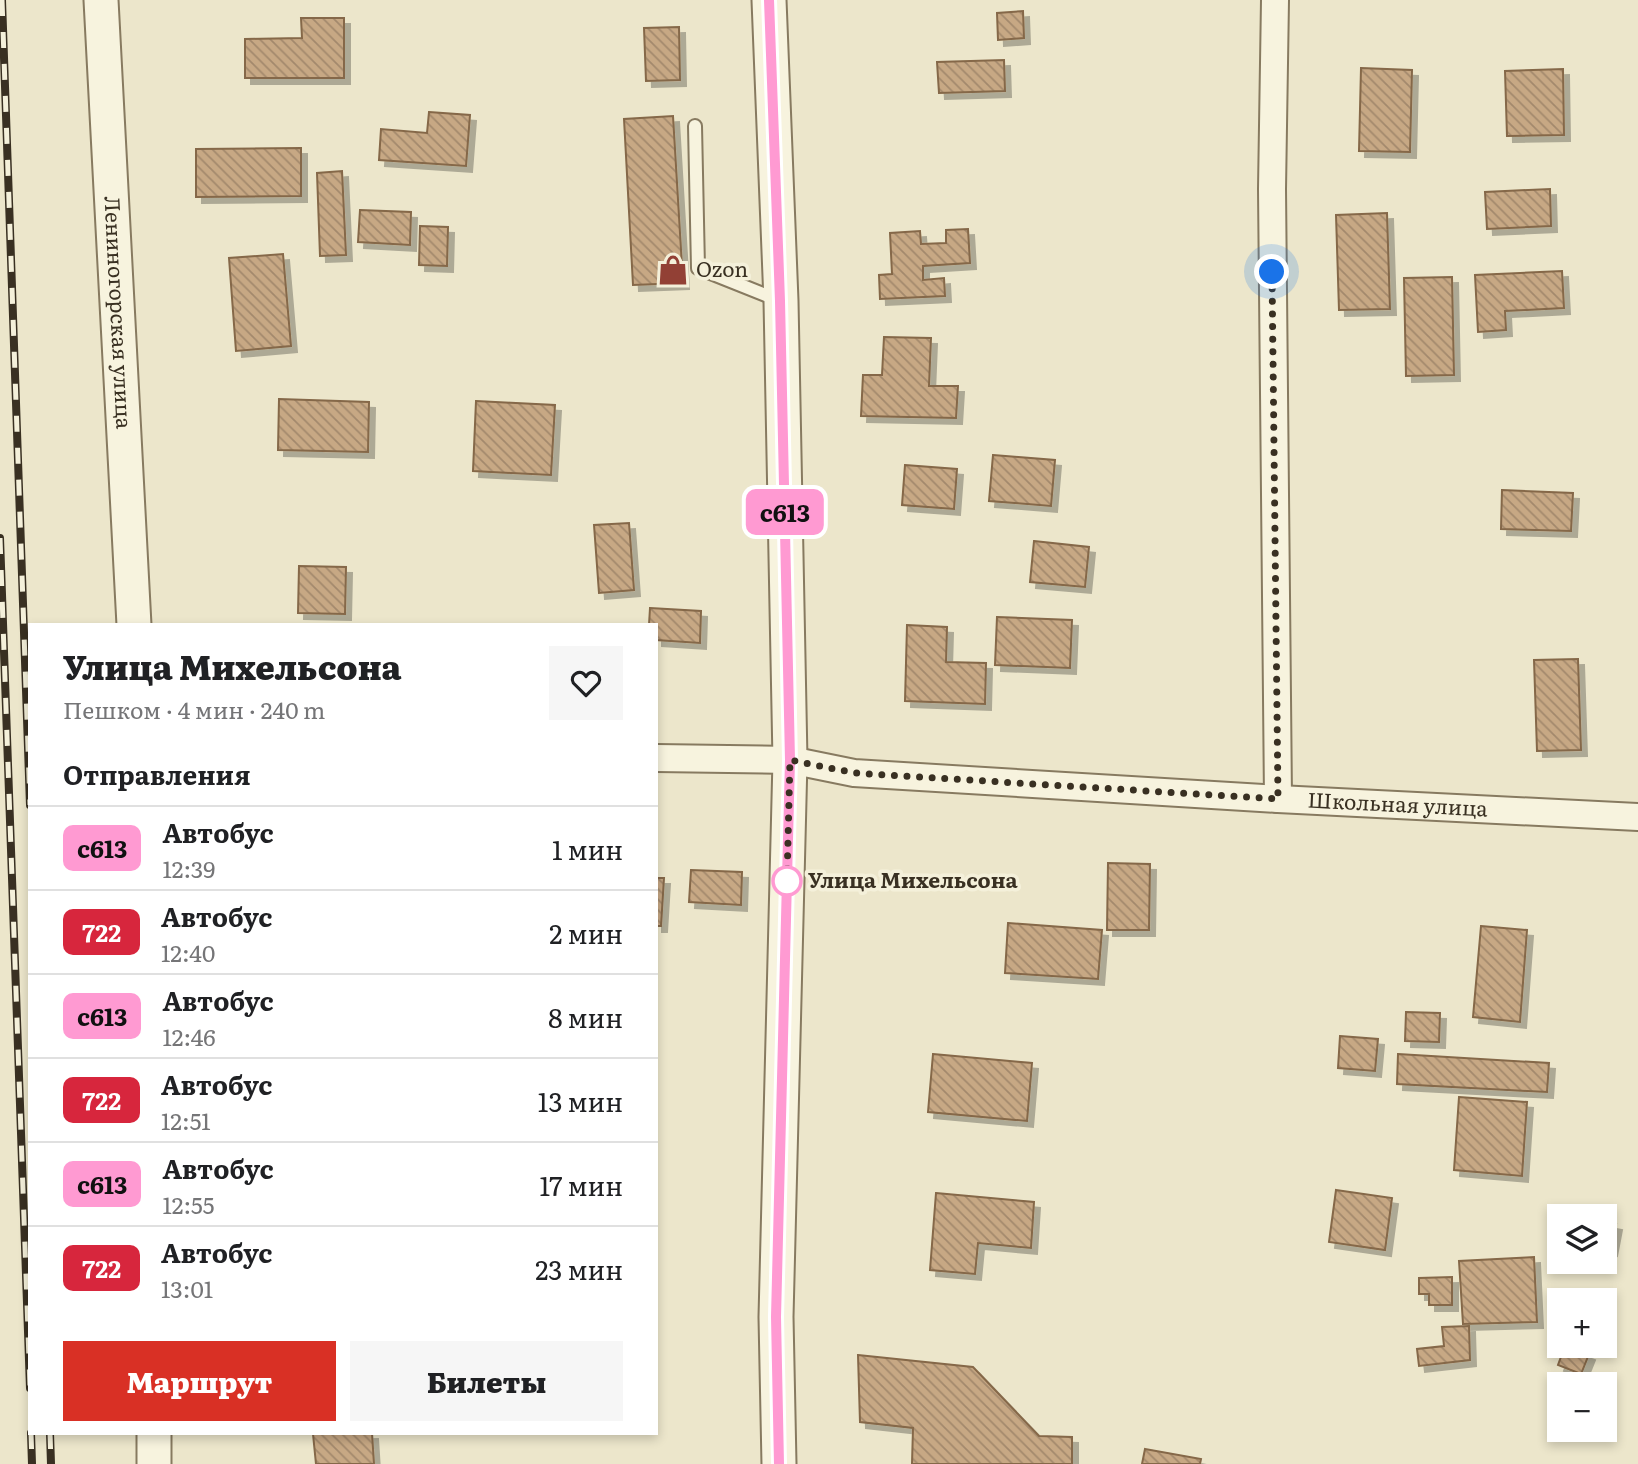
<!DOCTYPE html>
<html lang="ru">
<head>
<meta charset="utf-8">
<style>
	body { margin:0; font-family:Literata,serif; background:#f6f6f6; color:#202124; height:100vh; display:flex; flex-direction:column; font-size:26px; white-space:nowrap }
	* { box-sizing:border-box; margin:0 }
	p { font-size:23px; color:#757577 }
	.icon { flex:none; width:38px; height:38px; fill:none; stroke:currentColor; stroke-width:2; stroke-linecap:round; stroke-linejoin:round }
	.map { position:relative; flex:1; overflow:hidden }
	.panel { position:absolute; left:28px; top:623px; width:630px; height:812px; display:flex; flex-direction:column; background:#fff; border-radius:0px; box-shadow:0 4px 10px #0003 }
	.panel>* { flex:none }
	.badge { padding:0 14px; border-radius:10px; font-size:24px; line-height:46px }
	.controls { position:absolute; left:1547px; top:1204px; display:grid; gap:14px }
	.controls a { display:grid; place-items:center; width:70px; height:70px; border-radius:0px; background:#fff; box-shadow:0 4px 10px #0003; font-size:35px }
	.you { position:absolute; width:35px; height:35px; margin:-18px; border:5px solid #fff; border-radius:50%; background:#1a73e8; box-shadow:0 0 0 10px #1a73e833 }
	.map>.badge { position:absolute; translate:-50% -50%; box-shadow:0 0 0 4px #fff }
	h2 { padding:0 35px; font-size:26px; line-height:63px }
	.round { display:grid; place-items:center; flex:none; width:74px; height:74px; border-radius:0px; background:#f6f6f6 }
	.overview { display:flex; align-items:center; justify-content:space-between; height:119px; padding:0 35px }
	h1 { font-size:33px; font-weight:800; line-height:52px }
	.button { display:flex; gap:14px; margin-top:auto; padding:14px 35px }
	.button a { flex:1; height:80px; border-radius:0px; background:#d93025; color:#fff; font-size:28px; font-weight:800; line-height:80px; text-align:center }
	.button a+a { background:#f6f6f6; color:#202124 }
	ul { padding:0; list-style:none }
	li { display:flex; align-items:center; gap:21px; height:84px; padding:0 35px; border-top:2px solid #e0e0e0 }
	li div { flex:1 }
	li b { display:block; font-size:26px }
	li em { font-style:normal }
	li .badge { min-width:77px; font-weight:700; text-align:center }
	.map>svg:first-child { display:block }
	.building { fill:url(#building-back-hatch); stroke:#856848; stroke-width:2; filter:url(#shadow) }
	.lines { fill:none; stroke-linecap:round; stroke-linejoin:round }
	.service-casing { stroke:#877a60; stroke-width:16 }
	.minor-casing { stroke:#877a60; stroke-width:30 }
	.tertiary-casing { stroke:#877a60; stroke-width:37 }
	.service { stroke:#f7f3de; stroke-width:12 }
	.minor { stroke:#f7f3de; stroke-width:26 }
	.tertiary { stroke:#f7f3de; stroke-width:33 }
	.rail-casing { stroke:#393022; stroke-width:8 }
	.rail { stroke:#f4f0da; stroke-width:5; stroke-dasharray:16; stroke-linecap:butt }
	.line-casing { stroke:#fff; stroke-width:16 }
	.line { stroke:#ff9ad2; stroke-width:10 }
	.walk { stroke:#393022; stroke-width:7; stroke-dasharray:0 12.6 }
	.stop-dot { fill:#fff; stroke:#ff9ad2; stroke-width:3.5 }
	.labels { text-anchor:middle; stroke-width:7; stroke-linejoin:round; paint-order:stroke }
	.poi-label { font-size:21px; fill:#393022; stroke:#f4f0da; text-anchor:start }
	.street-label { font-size:21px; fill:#393022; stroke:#f4f0da }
	.stop-label { font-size:21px; font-weight:bold; fill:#393022; stroke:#f4f0da; text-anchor:start }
</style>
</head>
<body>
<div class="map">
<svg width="1638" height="1464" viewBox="0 0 1638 1464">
	<defs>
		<pattern id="building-back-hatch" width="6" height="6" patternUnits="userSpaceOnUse" patternTransform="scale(1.75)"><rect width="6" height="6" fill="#c7a884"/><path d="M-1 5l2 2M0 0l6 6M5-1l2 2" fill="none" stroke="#a3896c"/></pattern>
		<filter id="shadow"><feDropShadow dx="6" dy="6" stdDeviation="0" flood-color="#0004"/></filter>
	</defs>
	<rect width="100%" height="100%" fill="#ece6cb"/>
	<g class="building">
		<polygon points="1023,11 1024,38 998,40 997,13"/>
		<polygon points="301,18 344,18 344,78 245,78 245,39 302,38"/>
		<polygon points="679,27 680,80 646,81 644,28"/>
		<polygon points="1004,60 1005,91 939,93 937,62"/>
		<polygon points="1361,68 1412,70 1410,152 1359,151"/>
		<polygon points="1563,69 1564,135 1507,136 1505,71"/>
		<polygon points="429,112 470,115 466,166 379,160 381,129 427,133"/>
		<polygon points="673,116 683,283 633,285 624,119"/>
		<polygon points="301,148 301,196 196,197 196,149"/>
		<polygon points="342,171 346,255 320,256 317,173"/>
		<polygon points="1550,189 1551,226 1487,229 1485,192"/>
		<polygon points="360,210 411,212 410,245 358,242"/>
		<polygon points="1387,213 1390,309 1339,310 1336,215"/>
		<polygon points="420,226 448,227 447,266 419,265"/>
		<polygon points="968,229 970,263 923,266 923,280 944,278 945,296 880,299 879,275 892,274 890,233 920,231 921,244 946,243 946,230"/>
		<polygon points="283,254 291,346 236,351 229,258"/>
		<polygon points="1562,271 1564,308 1505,311 1506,330 1478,332 1475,275"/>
		<polygon points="1452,277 1454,375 1406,376 1404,278"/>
		<polygon points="884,337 931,338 929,386 958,386 956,418 861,416 863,375 882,375"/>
		<polygon points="279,399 369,402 368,452 278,450"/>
		<polygon points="476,401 555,405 551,475 473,471"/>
		<polygon points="993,455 1055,460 1051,506 989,501"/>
		<polygon points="905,465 957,469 954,509 902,505"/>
		<polygon points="1502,490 1573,493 1571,531 1501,529"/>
		<polygon points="629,523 634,590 599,593 594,525"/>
		<polygon points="1034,541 1089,547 1085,587 1030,582"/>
		<polygon points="299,566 346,567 345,614 298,613"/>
		<polygon points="650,608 701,611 700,643 656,640 656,625 649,625"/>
		<polygon points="997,617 1072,620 1070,668 995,665"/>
		<polygon points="907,625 947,627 946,662 986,663 985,704 905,701"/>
		<polygon points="1578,659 1581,750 1537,751 1534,660"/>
		<polygon points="1108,863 1150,864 1149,930 1107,930"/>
		<polygon points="691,870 742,872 741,905 689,902"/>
		<polygon points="656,878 664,878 661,926 656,926"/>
		<polygon points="1008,923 1102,930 1098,979 1005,973"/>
		<polygon points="1481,926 1527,930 1520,1022 1473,1017"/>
		<polygon points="1406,1012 1440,1013 1439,1042 1405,1041"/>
		<polygon points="1340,1036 1378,1039 1375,1071 1338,1068"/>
		<polygon points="933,1054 1032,1063 1027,1121 928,1112"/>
		<polygon points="1398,1054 1549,1063 1547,1092 1397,1084"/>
		<polygon points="1459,1097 1527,1102 1522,1176 1454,1170"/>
		<polygon points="1336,1190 1392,1198 1385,1250 1329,1242"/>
		<polygon points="936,1193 1034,1202 1031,1248 978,1243 975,1274 930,1270"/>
		<polygon points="1605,1222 1616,1224 1611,1250 1605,1249"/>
		<polygon points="1534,1257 1537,1322 1463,1324 1459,1261"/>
		<polygon points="1452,1277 1452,1305 1429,1305 1429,1294 1419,1294 1419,1278"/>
		<polygon points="1469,1326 1470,1360 1419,1366 1417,1349 1444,1346 1442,1327"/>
		<polygon points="1565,1346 1589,1354 1581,1374 1558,1365"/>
		<polygon points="858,1355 973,1367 1039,1436 1072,1437 1072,1464 912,1464 913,1428 860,1422"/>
		<polygon points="372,1433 374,1464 316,1464 313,1434"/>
		<polygon points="1145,1449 1201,1459 1200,1464 1142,1464"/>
	</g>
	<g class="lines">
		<g class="service-casing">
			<polyline id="service" points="695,126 698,268 778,300"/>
		</g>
		<g class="minor-casing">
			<g id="minor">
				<polyline points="1275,0 1272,189 1278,799"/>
				<path id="s1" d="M656 758 790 760 854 773 1278 799 1638 817"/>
			</g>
		</g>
		<g class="tertiary-casing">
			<g id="tertiary">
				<path id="s2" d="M101 0 134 625"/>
				<polyline points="769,0 781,301 790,760 776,1317 779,1464"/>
				<polyline points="154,1433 154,1464"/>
			</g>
		</g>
		<use href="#service" class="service"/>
		<use href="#minor" class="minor"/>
		<use href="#tertiary" class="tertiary"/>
		<g class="rail-casing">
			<g id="rail">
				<polyline points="2,0 30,805"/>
				<polyline points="0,538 30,1388"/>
				<polyline points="31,1433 32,1464"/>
				<polyline points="50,1433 51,1464"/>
			</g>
		</g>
		<use href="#rail" class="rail"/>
	</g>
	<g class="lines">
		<g class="line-casing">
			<polyline id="line" points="769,0 780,301 790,760 776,1317 779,1464"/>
		</g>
		<use href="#line" class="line"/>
		<polyline class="walk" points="787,881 790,760 855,773 1278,799 1272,272"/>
	</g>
	<defs>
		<g id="shop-bare" transform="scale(2.415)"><path d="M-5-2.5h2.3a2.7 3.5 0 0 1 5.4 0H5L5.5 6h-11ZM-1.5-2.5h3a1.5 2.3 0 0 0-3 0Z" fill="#924035" stroke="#f4f0da" stroke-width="2.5" paint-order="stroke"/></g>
	</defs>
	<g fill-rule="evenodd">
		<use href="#shop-bare" x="673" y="270"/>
	</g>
	<circle class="stop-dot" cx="787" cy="881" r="14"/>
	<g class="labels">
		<g class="poi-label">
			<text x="696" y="277">Ozon</text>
		</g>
		<g class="street-label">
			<text dy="7" stroke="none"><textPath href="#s2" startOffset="313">Лениногорская улица</textPath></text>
			<text dy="7" stroke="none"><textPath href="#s1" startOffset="744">Школьная улица</textPath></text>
		</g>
		<g class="stop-label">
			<text x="808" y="888">Улица Михельсона</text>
		</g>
	</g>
</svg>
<div class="controls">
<a><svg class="icon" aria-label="layers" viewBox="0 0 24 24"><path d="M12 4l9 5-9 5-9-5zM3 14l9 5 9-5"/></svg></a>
<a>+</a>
<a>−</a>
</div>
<div class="you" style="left:1272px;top:272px"></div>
<b class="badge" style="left:785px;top:512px;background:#ff9ad2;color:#111">с613</b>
<section class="panel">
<div class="overview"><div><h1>Улица Михельсона</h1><p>Пешком · 4 мин · 240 m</p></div><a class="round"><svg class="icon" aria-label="heart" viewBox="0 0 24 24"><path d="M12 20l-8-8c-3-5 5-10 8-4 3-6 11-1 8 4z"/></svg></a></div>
<h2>Отправления</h2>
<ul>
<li><span class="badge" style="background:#ff9ad2;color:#111">с613</span><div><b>Автобус</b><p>12:39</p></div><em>1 мин</em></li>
<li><span class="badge" style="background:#d7263d;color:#fff">722</span><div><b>Автобус</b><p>12:40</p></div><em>2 мин</em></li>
<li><span class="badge" style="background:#ff9ad2;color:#111">с613</span><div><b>Автобус</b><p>12:46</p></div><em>8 мин</em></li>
<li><span class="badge" style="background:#d7263d;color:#fff">722</span><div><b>Автобус</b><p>12:51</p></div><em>13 мин</em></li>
<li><span class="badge" style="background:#ff9ad2;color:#111">с613</span><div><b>Автобус</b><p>12:55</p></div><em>17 мин</em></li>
<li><span class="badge" style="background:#d7263d;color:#fff">722</span><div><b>Автобус</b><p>13:01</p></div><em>23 мин</em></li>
</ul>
<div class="button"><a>Маршрут</a><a>Билеты</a></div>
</section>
</div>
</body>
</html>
